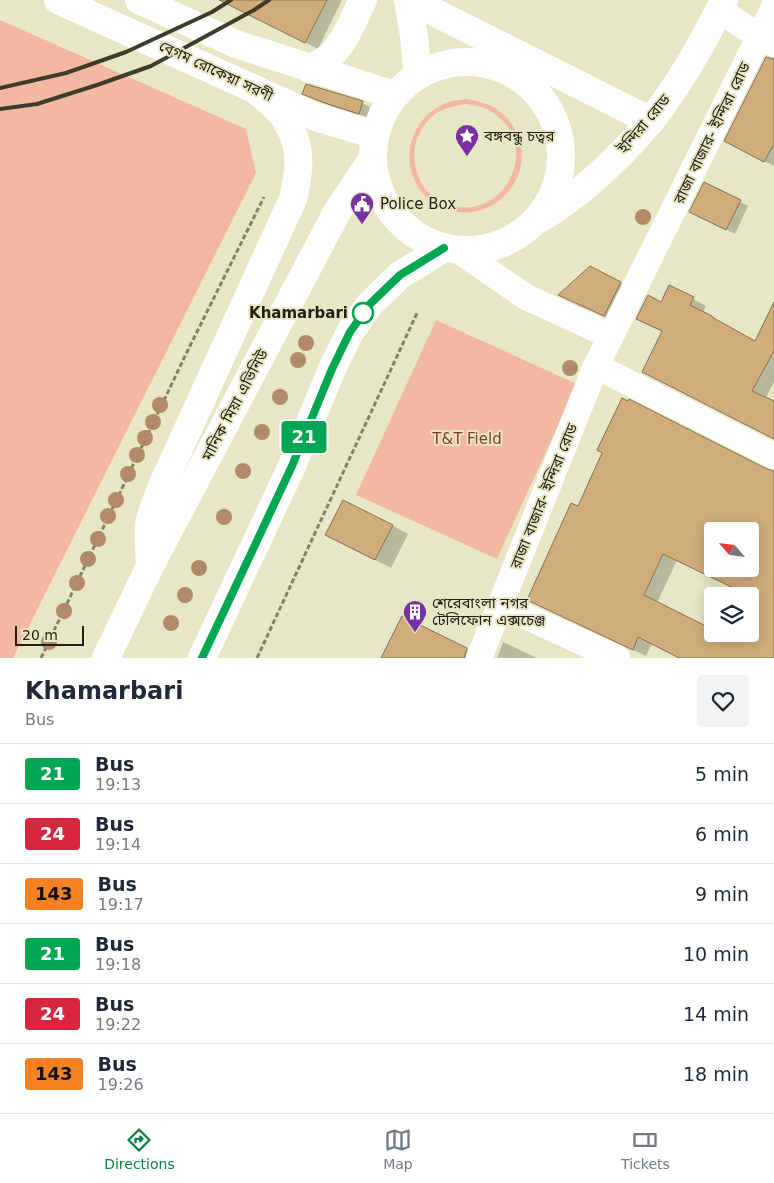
<!DOCTYPE html>
<html lang="en">
<head>
<meta charset="utf-8">
<style>
	body { margin:0; font-family:"DejaVu Sans","Noto Sans Bengali",sans-serif; background:#f2f2f3; color:#1f2937; height:100vh; display:flex; flex-direction:column; font-size:19px; white-space:nowrap }
	* { box-sizing:border-box; margin:0 }
	p { font-size:16px; color:#747a83 }
	.icon { flex:none; width:28px; height:28px; fill:none; stroke:currentColor; stroke-width:2; stroke-linecap:round; stroke-linejoin:round }
	.map { position:relative; height:658px; overflow:hidden }
	.sheet { display:flex; flex-direction:column; background:#fff; flex:1 }
	.sheet>* { flex:none }
	.badge { padding:0 10px; border-radius:4px; font-size:18px; line-height:32px }
	.needle { width:32px; rotate:298deg }
	.controls { position:absolute; left:704px; top:522px; display:grid; gap:10px }
	.controls a { display:grid; place-items:center; width:55px; height:55px; border-radius:5px; background:#fff; box-shadow:0 2px 12px #0003; font-size:25px }
	.scale { position:absolute; left:15px; bottom:12px; width:69px; box-sizing:border-box; padding-left:5px; border:2px solid #201f13; border-top:0; font-size:14px; line-height:18px; white-space:nowrap; color:#201f13; -webkit-text-stroke:4px #e8e7c5; paint-order:stroke }
	.map>.badge { position:absolute; translate:-50% -50%; box-shadow:0 0 0 2px #fff }
	.round { display:grid; place-items:center; flex:none; width:52px; height:52px; border-radius:5px; background:#f2f2f3 }
	.overview { display:flex; align-items:center; justify-content:space-between; height:85px; padding:0 25px }
	h1 { font-size:24px; font-weight:800; line-height:38px }
	ul { padding:0; list-style:none }
	li { display:flex; align-items:center; gap:15px; height:60px; padding:0 25px; border-top:1px solid #e0e1e3 }
	li div { flex:1 }
	li b { display:block; font-size:19px }
	li em { font-style:normal }
	li .badge { min-width:55px; font-weight:700; text-align:center }
	.dock { display:flex; justify-content:space-around; align-items:center; height:70px; border-top:1px solid #e0e1e3; background:#fff; font-size:14px; color:#747a83 }
	.dock a { display:grid; justify-items:center; gap:2px }
	.dock .active { color:#0b8043 }
	.map>svg:first-child { display:block }
	.green { fill:#f3b9a0; fill-rule:evenodd }
	.shadow { fill:#0003; fill-rule:evenodd }
	.building { fill:#d1ad7b; stroke:#847157; fill-rule:evenodd }
	.lines { fill:none; stroke-linecap:round; stroke-linejoin:round }
	.path { stroke:#83826b; stroke-width:3; stroke-dasharray:5 2.5; stroke-linecap:butt }
	.minor { stroke:#fff; stroke-width:26 }
	.primary { stroke:#fff; stroke-width:28 }
	.trunk { stroke:#fff; stroke-width:28 }
	.rail { stroke:#3d3c2d; stroke-width:4 }
	.tree { fill:#b28a68 }
	.line-casing { stroke:#fff; stroke-width:11 }
	.line { stroke:#00a651; stroke-width:8 }
	.stop-dot { fill:#fff; stroke:#00a651; stroke-width:2.5 }
	.labels { text-anchor:middle; stroke-width:4; stroke-linejoin:round; paint-order:stroke }
	.street-label { font-size:15px; fill:#201f13; stroke:#e8e7c5 }
	.poi-label { font-size:15px; fill:#201f13; stroke:#e8e7c5; text-anchor:start }
	.stop-label { font-size:15px; font-weight:bold; fill:#201f13; stroke:#e8e7c5; text-anchor:end }
	.park-label { font-size:15px; fill:#853e1c; stroke:#e8e7c5 }
</style>
</head>
<body>
<div class="map">
<svg width="774" height="658" viewBox="0 0 774 658">
	<rect width="100%" height="100%" fill="#e8e7c5"/>
	<g class="green">
		<polygon points="0,20 246,129 256,173 13,658 0,658"/>
		<path d="M466 99C477 101 488 103 498 110 513 120 523 141 522 159 521 170 517 179 511 188 504 199 494 206 481 210 469 214 456 213 444 208 396 189 399 120 447 103 453 100 460 100 466 99ZM466 104C471 105 476 105 481 107 489 109 497 115 503 121 538 159 497 223 448 204 439 201 430 195 424 187 409 163 411 134 434 115 443 108 455 106 466 104Z"/>
		<polygon points="436,320 577,384 497,559 356,495"/>
	</g>
	<g class="shadow">
		<polygon points="221,0 342,0 318,49"/>
		<polygon points="774,60 774,166 741,149"/>
		<polygon points="312,98 362,103 370,107 367,117 331,106"/>
		<polygon points="705,184 748,206 735,234 699,216"/>
		<polygon points="620,283 632,290 616,322 572,302 560,295"/>
		<polygon points="693,299 706,306 703,313 755,342 774,305 774,382 765,399 774,403 774,439 643,372 663,332 638,318 661,303"/>
		<path d="M767 471 774 472V658H680L652 644 646 656 542 607 529 600 579 508ZM712 531H750V569H712ZM677 560 740 591 738 596H750V634H721V635L712 634V631L657 603Z"/>
		<polygon points="393,526 408,534 391,568 342,543"/>
		<polygon points="503,642 537,658 497,658"/>
		<polygon points="466,649 481,658 383,658"/>
	</g>
	<g class="building">
		<polygon points="219,0 327,0 305,43"/>
		<polygon points="766,57 774,59 774,144 764,162 724,141"/>
		<polygon points="306,84 363,101 359,114 322,102 302,94"/>
		<polygon points="704,182 741,200 726,230 689,212"/>
		<polygon points="590,266 621,282 604,316 558,295"/>
		<polygon points="669,285 694,297 690,305 712,316 712,317 755,341 774,302 774,351 752,391 774,401 774,439 642,372 662,331 636,319 648,295 661,302"/>
		<path d="M622 398 628 401 629 399 767 469 774 471V658H679L638 637 633 650 527 600 571 503 578 506 602 453 597 450ZM712 531H750V569H712ZM663 554 750 596V634H712V629L644 595Z"/>
		<polygon points="343,500 393,525 375,560 325,535"/>
		<polygon points="402,616 467,648 464,658 381,658"/>
	</g>
	<g class="lines">
		<g class="path">
			<polyline points="41,658 187,352 264,197"/>
			<polyline points="257,658 418,311"/>
		</g>
		<g class="minor">
			<polyline points="719,10 760,37 774,44"/>
			<polyline points="458,250 526,297 611,336"/>
			<polyline points="596,366 774,456"/>
			<polyline points="501,605 617,658"/>
			<polyline points="479,658 596,366 774,7"/>
		</g>
		<g class="primary">
			<polyline points="58,0 316,117 375,135"/>
			<polyline points="139,0 236,44 394,95"/>
		</g>
		<g class="trunk">
			<polyline points="408,0 414,36 418,76"/>
			<polyline points="410,0 651,121"/>
			<circle cx="467" cy="156" r="94"/>
			<path d="M310 69C314 66 320 64 324 61 344 47 352 21 363 0"/>
			<path d="M541 218C577 197 607 169 635 139 644 128 654 118 662 106 686 73 706 37 724 0"/>
			<path d="M150 565C149 552 148 538 149 525 151 512 157 500 161 488L293 199C299 172 303 149 288 124 287 121 285 117 282 114 274 104 263 96 253 88"/>
			<polyline points="106,658 150,566 337,212 373,158"/>
			<polyline points="202,658 292,466 332,369 350,332 370,304 400,275 444,248"/>
		</g>
		<g class="rail">
			<polyline points="0,88 66,73 126,52 212,12 231,0"/>
			<polyline points="0,109 37,104 97,85 151,66 254,10 269,0"/>
		</g>
	</g>
	<g class="tree">
		<circle cx="643" cy="217" r="8"/>
		<circle cx="306" cy="343" r="8"/>
		<circle cx="298" cy="360" r="8"/>
		<circle cx="570" cy="368" r="8"/>
		<circle cx="280" cy="397" r="8"/>
		<circle cx="160" cy="405" r="8"/>
		<circle cx="153" cy="422" r="8"/>
		<circle cx="262" cy="432" r="8"/>
		<circle cx="145" cy="438" r="8"/>
		<circle cx="137" cy="455" r="8"/>
		<circle cx="243" cy="471" r="8"/>
		<circle cx="128" cy="474" r="8"/>
		<circle cx="116" cy="500" r="8"/>
		<circle cx="108" cy="516" r="8"/>
		<circle cx="224" cy="517" r="8"/>
		<circle cx="98" cy="539" r="8"/>
		<circle cx="88" cy="559" r="8"/>
		<circle cx="199" cy="568" r="8"/>
		<circle cx="77" cy="583" r="8"/>
		<circle cx="185" cy="595" r="8"/>
		<circle cx="64" cy="611" r="8"/>
		<circle cx="171" cy="623" r="8"/>
		<circle cx="49" cy="642" r="8"/>
	</g>
	<g class="lines">
		<g class="line-casing">
			<polyline id="line" points="202,658 292,466 332,369 350,332 370,304 400,275 444,248"/>
		</g>
		<use href="#line" class="line"/>
	</g>
	<defs>
		<g id="sight-pin" transform="scale(1.25)"><path d="M0 17L-7.5 6A9.5 9.5 0 1 1 7.5 6Z" fill="#7930a2" stroke="#e8e7c5"/><path d="M0-6L1.8-2.2L6-1.7L2.9 1.2L3.7 5.4L0 3.3L-3.7 5.4L-2.9 1.2L-6-1.7L-1.8-2.2Z" fill="#fff"/></g>
		<g id="civic-pin" transform="scale(1.25)"><path d="M0 17L-7.5 6A9.5 9.5 0 1 1 7.5 6Z" fill="#7930a2" stroke="#e8e7c5"/><path d="M-.6-6.5H3V-4.5H.6V-3L4-1V1h2V6H-6V1h2V-1L-.6-3ZM-1.2 2.5V6h2.4V2.5Z" fill="#fff"/></g>
		<g id="building-pin" transform="scale(1.25)"><path d="M0 17L-7.5 6A9.5 9.5 0 1 1 7.5 6Z" fill="#7930a2" stroke="#e8e7c5"/><path d="M-4-6H4V6H1V3H-1V6H-4ZM-2.5-4.3h1.7v1.8h-1.7ZM.8-4.3h1.7v1.8H.8ZM-2.5-1h1.7V.8h-1.7ZM.8-1h1.7V.8H.8Z" fill="#fff"/></g>
	</defs>
	<g fill-rule="evenodd">
		<use href="#sight-pin" x="467" y="136"/>
		<use href="#civic-pin" x="362" y="204"/>
		<use href="#building-pin" x="415" y="612"/>
	</g>
	<circle class="stop-dot" cx="363" cy="313" r="10"/>
	<g class="labels">
		<g class="street-label">
			<text transform="translate(216 71) rotate(25)" y="5">বেগম রোকেয়া সরণী</text>
			<text transform="translate(644 124) rotate(-50)" y="5">ইন্দিরা রোড</text>
			<text transform="translate(712 133) rotate(-64)" y="5">রাজা বাজার- ইন্দিরা রোড</text>
			<text transform="translate(235 405) rotate(-62)" y="5">মানিক মিয়া এভিনিউ</text>
			<text transform="translate(544 496) rotate(-68)" y="5">রাজা বাজার- ইন্দিরা রোড</text>
		</g>
		<g class="poi-label">
			<text x="484" y="141">বঙ্গবন্ধু চত্বর</text>
			<text x="380" y="209">Police Box</text>
			<text x="432" y="608">শেরেবাংলা নগর<tspan x="432" dy="17">টেলিফোন এক্সচেঞ্জ</tspan></text>
		</g>
		<g class="stop-label">
			<text x="348" y="318">Khamarbari</text>
		</g>
		<g class="park-label">
			<text x="467" y="444">T&amp;T Field</text>
		</g>
	</g>
</svg>
<div class="controls">
<a><svg class="needle" viewBox="-14 -14 28 28"><path d="M0-13l5 13h-10z" fill="#e53935"/><path d="M0 13l5-13h-10z" fill="#747a83"/></svg></a>
<a><svg class="icon" aria-label="layers" viewBox="0 0 24 24"><path d="M12 4l9 5-9 5-9-5zM3 14l9 5 9-5"/></svg></a>
</div>
<div class="scale">20 m</div>
<b class="badge" style="left:304px;top:437px;background:#00a651;color:#fff">21</b>
</div>
<section class="sheet">
<div class="overview"><div><h1>Khamarbari</h1><p>Bus</p></div><a class="round"><svg class="icon" aria-label="heart" viewBox="0 0 24 24"><path d="M12 20l-8-8c-3-5 5-10 8-4 3-6 11-1 8 4z"/></svg></a></div>
<ul>
<li><span class="badge" style="background:#00a651;color:#fff">21</span><div><b>Bus</b><p>19:13</p></div><em>5 min</em></li>
<li><span class="badge" style="background:#d7263d;color:#fff">24</span><div><b>Bus</b><p>19:14</p></div><em>6 min</em></li>
<li><span class="badge" style="background:#f58220;color:#111">143</span><div><b>Bus</b><p>19:17</p></div><em>9 min</em></li>
<li><span class="badge" style="background:#00a651;color:#fff">21</span><div><b>Bus</b><p>19:18</p></div><em>10 min</em></li>
<li><span class="badge" style="background:#d7263d;color:#fff">24</span><div><b>Bus</b><p>19:22</p></div><em>14 min</em></li>
<li><span class="badge" style="background:#f58220;color:#111">143</span><div><b>Bus</b><p>19:26</p></div><em>18 min</em></li>
</ul>
</section>
<nav class="dock">
<a class="active"><svg class="icon" aria-label="directions" viewBox="0 0 24 24"><path d="M12 3l9 9-9 9-9-9zM9 14v-3h6M13 9l2 2-2 2"/></svg>Directions</a>
<a><svg class="icon" aria-label="map" viewBox="0 0 24 24"><path d="M3 6l6-2 6 2 6-2v14l-6 2-6-2-6 2zM9 4v14M15 6v14"/></svg>Map</a>
<a><svg class="icon" aria-label="tickets" viewBox="0 0 24 24"><path d="M3 7h18v10H3zM15 7v10"/></svg>Tickets</a>
</nav>
</body>
</html>
